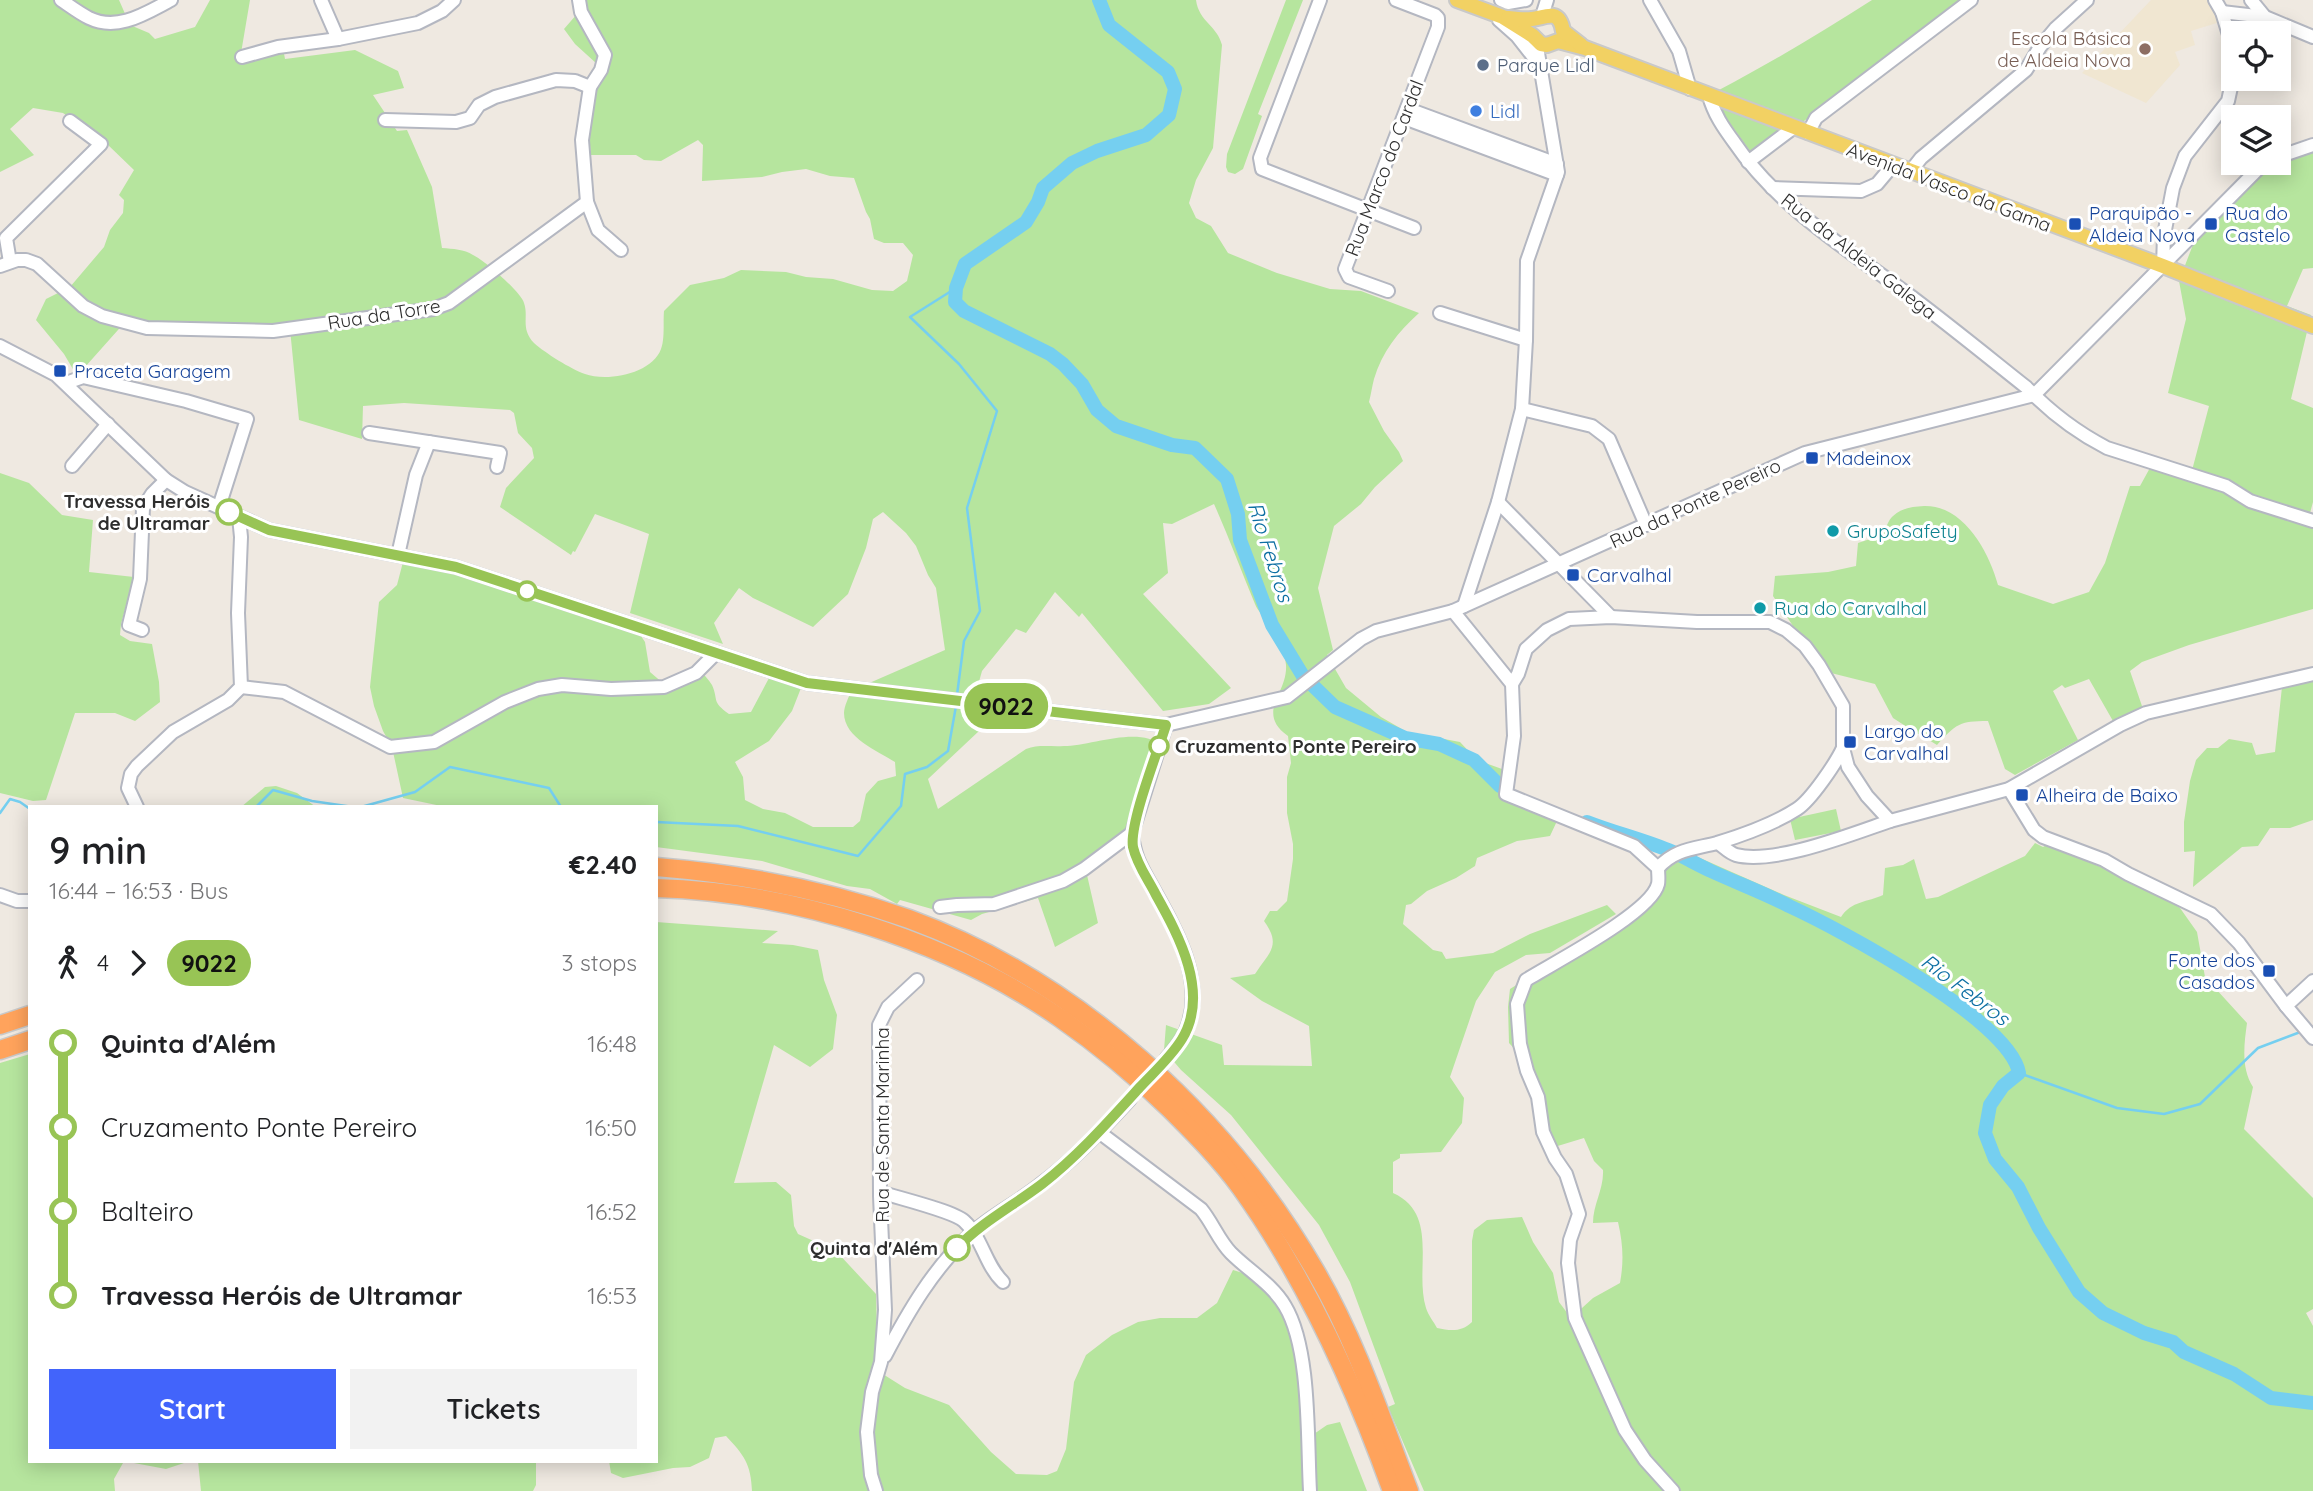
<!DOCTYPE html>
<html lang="en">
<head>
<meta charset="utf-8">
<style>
	body { margin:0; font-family:Quicksand,sans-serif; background:#f2f2f2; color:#202124; height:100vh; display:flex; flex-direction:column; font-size:26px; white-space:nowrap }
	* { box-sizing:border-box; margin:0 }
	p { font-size:23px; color:#757577 }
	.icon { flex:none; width:38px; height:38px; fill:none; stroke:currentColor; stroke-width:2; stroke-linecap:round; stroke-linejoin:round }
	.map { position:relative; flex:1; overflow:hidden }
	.drawer { position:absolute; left:28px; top:805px; width:630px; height:658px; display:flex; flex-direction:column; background:#fff; border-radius:0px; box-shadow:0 4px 18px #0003 }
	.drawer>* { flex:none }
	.badge { padding:0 14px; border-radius:23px; font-size:24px; line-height:46px }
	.buttons { position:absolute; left:2221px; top:21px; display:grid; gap:14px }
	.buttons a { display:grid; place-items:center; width:70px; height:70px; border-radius:0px; background:#fff; box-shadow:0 4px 18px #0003; font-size:35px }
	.map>.badge { position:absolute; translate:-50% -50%; box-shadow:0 0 0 4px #fff }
	.legs { display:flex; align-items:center; gap:10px; height:77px; padding:0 21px; font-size:23px }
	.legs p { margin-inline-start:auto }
	.overview { display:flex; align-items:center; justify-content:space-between; height:119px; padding:0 21px }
	h1 { font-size:38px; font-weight:600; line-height:52px }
	.action { display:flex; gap:14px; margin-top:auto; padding:14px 21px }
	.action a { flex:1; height:80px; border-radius:0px; background:#4264fb; color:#fff; font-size:28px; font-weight:600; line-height:80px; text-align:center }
	.action a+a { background:#f2f2f2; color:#202124 }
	ul { padding:0 21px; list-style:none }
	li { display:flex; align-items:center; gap:24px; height:84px; font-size:26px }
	li i { display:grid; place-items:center; width:10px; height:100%; margin:0 9px; background:currentColor }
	li i::after { content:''; width:18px; height:18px; margin:-9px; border:5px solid; border-radius:50%; background:#fff }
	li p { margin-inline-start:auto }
	li:first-child i { background:linear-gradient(#0000 50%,currentColor 0) }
	li:last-child i { background:linear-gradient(currentColor 50%,#0000 0) }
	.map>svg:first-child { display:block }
	.education { fill:#f0e6d1 }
	.green { fill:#b6e59e }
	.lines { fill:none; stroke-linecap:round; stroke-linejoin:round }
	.stream { stroke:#75cff0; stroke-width:2.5 }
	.river { stroke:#75cff0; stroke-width:14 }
	.minor-casing { stroke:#b4b7c1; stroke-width:16 }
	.major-casing { stroke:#c9c9c9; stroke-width:18 }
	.highway-casing { stroke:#c9c9c9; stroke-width:21 }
	.minor { stroke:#fff; stroke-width:12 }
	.major { stroke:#f2d163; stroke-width:14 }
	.highway { stroke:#ffa35c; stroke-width:18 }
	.line-1-casing { stroke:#fff; stroke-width:16 }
	.line-1 { stroke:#98c455; stroke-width:10 }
	.education-dot { fill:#8d6e63; stroke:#fff; stroke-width:2.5 }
	.service-dot { fill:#5c6f8a; stroke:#fff; stroke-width:2.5 }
	.shop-dot { fill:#3f7fe0; stroke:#fff; stroke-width:2.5 }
	.transit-dot { fill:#1a4fb4; stroke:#fff; stroke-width:2.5 }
	.stop-1-dot { fill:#fff; stroke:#98c455; stroke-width:3.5 }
	.culture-dot { fill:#0f9aa8; stroke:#fff; stroke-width:2.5 }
	.labels { text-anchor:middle; stroke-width:6; stroke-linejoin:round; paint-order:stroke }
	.education-label { font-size:19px; fill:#785e54; stroke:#fff; text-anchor:end }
	.service-label { font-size:19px; fill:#4e5e75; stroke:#fff; text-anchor:start }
	.shop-label { font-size:19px; fill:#366cbe; stroke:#fff; text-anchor:start }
	.street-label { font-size:19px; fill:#2e2e2e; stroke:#fff }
	.transit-label { font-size:19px; fill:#164399; stroke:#fff; text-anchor:start }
	.stop-label { font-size:19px; font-weight:bold; fill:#2e2e2e; stroke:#fff; text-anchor:end }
	.culture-label { font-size:19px; fill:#0d838f; stroke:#fff; text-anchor:start }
	.water-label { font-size:21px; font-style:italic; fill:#0d6fa3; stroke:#fff }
</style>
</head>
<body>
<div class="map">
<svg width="2313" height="1491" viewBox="0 0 2313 1491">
	<rect width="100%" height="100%" fill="#efe9e1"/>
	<polygon class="education" points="2151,0 2212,0 2220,22 2191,31 2195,45 2175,52 2180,65 2146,103 2082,73"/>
	<g class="green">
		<path d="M0 0H119L130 25 149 33 155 39 195 27 210 0H250L240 59 283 48 285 59 355 50 398 71 404 88 373 95 397 131 407 130 432 187 442 248C453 249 464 249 473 255 484 260 521 292 524 303 529 317 520 328 534 343 545 353 571 369 585 374 607 382 652 374 661 349 665 339 663 322 664 311L690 285 724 278 741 270 786 272 806 277 833 279 872 290 893 291 907 281 913 255 903 243H884L874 239 870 219 866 212 854 178 830 176 806 169 782 172 762 177 702 181 703 145 698 140 661 161 644 160 636 155H591L589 135 597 64 575 44 564 29 577 14 580 0H1196C1199 22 1217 25 1222 45L1213 148 1196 180 1189 203 1196 218 1211 226 1228 253 1277 273 1330 289 1361 291 1419 313C1398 332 1382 352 1374 379 1372 387 1371 394 1369 402L1384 431 1399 452 1403 461 1375 487 1361 504 1334 526 1318 588 1333 650 1327 655 1346 688 1381 717 1407 732 1460 742 1477 760 1502 769 1501 798 1557 821 1550 836 1517 841 1477 858 1475 866 1456 878 1427 891 1411 904 1406 905 1403 924 1433 950 1442 952 1446 959 1493 953 1530 934 1607 905 1616 914 1550 953 1526 955 1495 972 1476 1001 1450 1077 1464 1098 1462 1123 1441 1152 1400 1154V1158L1393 1162V1193C1440 1214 1414 1270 1426 1308 1428 1315 1434 1322 1437 1328 1451 1331 1462 1332 1472 1322V1241L1474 1230 1487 1220 1522 1217 1533 1242 1553 1273 1559 1302 1571 1318 1593 1298 1620 1283C1624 1261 1623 1244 1618 1222L1593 1223C1593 1204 1604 1189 1603 1170L1594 1161 1584 1138 1551 1148 1526 1061 1509 1043 1508 1007 1510 989 1607 929 1663 880 1666 869 1691 854 1784 895 1841 917C1851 901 1868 902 1883 895L1885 868 1903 865 1914 859 1926 899 1938 897 2025 856 2035 843 2043 847 2048 844 2151 889 2180 908 2197 932 2205 977 2247 1023C2244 1045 2241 1068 2253 1087L2244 1129 2313 1198V1309L2306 1313 2313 1326V1491H1424L1388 1407 1395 1404 1350 1282 1319 1225 1231 1115 1181 1070 1164 1050 1166 1025 1222 1045 1224 1065 1312 1066 1309 1026 1262 1001 1230 978 1255 974C1269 952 1282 946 1264 921L1270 911H1277L1287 901 1293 859V844L1287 813V777L1291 763 1288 736C1255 712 1288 694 1286 665 1285 652 1277 636 1270 625 1266 618 1258 612 1255 604 1241 571 1229 537 1214 504L1172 524 1163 523 1168 573 1143 594 1231 688 1209 704 1163 711 1082 613 1079 617 1055 592 1026 633 1016 629 982 671 973 703 979 731 928 779 938 809 1026 749C1039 744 1050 747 1064 746 1090 746 1141 725 1161 746L1145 805 1115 852 1087 875 1098 923 1055 947 1038 898 982 914 971 920 900 900 897 904 870 889 847 886 762 861 656 847V807H446L403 798 392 747 383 731 374 706 370 687 379 602 397 585 403 562C483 577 560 606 637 630L645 642 650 672 664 684 700 670C704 675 709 680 712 685 719 701 711 701 729 714L751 712 769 678 801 688 792 711 769 741 735 762 743 777 745 800 763 809 785 813 813 827H853L860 821 866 794 878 781 896 776 895 762C878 751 844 738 844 713 844 706 849 697 851 691L945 650 936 588 928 575 916 546 906 533 883 512 873 519 866 548 848 594 813 627 753 598 739 588 714 623 723 644 630 613 649 534 595 514 575 552 573 551 571 555 500 507 506 488 534 458 532 448 518 433 514 413 510 410 404 403 363 406 362 439 299 420 290 329 126 321 77 376 64 354 36 320 46 299 70 287 104 247 110 230 123 213 124 200 119 195 134 170 107 144 63 113 33 108 10 129 34 155 0 172Z"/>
		<polygon points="1286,0 1303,0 1258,114 1262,116 1243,169 1235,174 1228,172 1226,167 1227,154"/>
		<path d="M1872 0H1964L1804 121 1750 151 1719 108V90C1772 62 1822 32 1872 0Z"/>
		<path d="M2313 152V268L2303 269 2287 306 2311 315 2291 399 2313 408V502L2307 524 2313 526V609L2189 645 2142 662 2130 671 2143 709 2113 721 2089 679 2065 688 2062 685 2053 691 2078 740 2015 775 2005 769 1988 721C1959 721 1956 724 1937 745L1919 734 1912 733 1907 727 1893 718 1875 684 1823 671 1773 596 1775 576 1828 572 1856 566 1858 543 1882 535C1886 529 1888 520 1893 516 1903 507 1913 507 1924 506 1964 505 1989 552 1998 585L2053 604 2089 592 2105 563 2130 486H2140L2151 466 2190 478 2209 406 2168 393 2186 319 2179 281 2194 242 2264 170Z"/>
		<polygon points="0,473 29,483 62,515 93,520 89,572 134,577 121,624 120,635 130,641 152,644 159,682 160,702 135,721 115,713 75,713 46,800 33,801 0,793"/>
		<polygon points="2313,679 2313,820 2290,828 2270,828 2258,846 2242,847 2193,887 2195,851 2184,852 2184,822 2190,781 2196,760 2207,748 2218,748 2229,739 2252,743 2256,755 2275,752 2282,687"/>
		<polygon points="276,786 297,793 316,807 241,807 265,787"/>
		<polygon points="1836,809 1841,831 1795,840 1790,819"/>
		<path d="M656 922 778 931 762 943 793 945 818 950 824 980 837 1015 833 1049 810 1067 774 1045 734 1183 776 1182 791 1195 794 1226 798 1234 836 1251 876 1294 878 1371 905 1388 949 1405 991 1452 1016 1474 1047 1475 1057 1471 1066 1449 1074 1382 1086 1355 1112 1335 1138 1322 1160 1318H1197L1217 1303 1233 1270 1256 1277 1294 1324 1311 1436 1327 1425 1340 1422 1367 1491H752C751 1464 744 1455 726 1436L715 1438 709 1458 690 1467 673 1468 623 1478 611 1473 609 1461H656Z"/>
		<polygon points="30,1054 30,1461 190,1461 166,1469 134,1463 123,1463 114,1479 115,1491 0,1491 0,1063"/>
		<polygon points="198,1461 536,1461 536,1485 533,1491 201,1491"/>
	</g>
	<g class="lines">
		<g class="stream">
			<polyline points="956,288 910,317 959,364 997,411 967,508 980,611 964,641 957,695"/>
			<polyline points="256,807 273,790 312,801 353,807"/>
			<polyline points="361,807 415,792 450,767 549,788 561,807"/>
			<polyline points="0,813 10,799 20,802 30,809"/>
			<polyline points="656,822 738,826 858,856 901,806 905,774 927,767 948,751 956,706"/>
			<polyline points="2019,1073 2117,1108 2164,1114 2200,1104 2258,1048 2303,1031"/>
		</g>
		<g class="river">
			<polyline points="1099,0 1109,25 1168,72 1175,89 1169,115 1146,135 1097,151 1072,163 1043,188 1038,202 1026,222 965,264 956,288 955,302 964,311 1050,354 1063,364 1082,384 1097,410 1116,426 1172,445 1195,448 1227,479 1238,514 1240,540 1272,625 1303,676 1335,707 1405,738 1439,744 1474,760 1500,786"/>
			<path d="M1587 822C1615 833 1645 840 1673 852 1686 858 1698 865 1711 871 1737 883 1764 893 1789 906 1839 929 2010 1020 2019 1073L2003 1086 1990 1105 1985 1133 1995 1159 2018 1187 2039 1228 2079 1292 2103 1313 2144 1333 2173 1342 2184 1352 2234 1374 2271 1398 2313 1403"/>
		</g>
		<g class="minor-casing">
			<g id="minor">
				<path d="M61 0C70 6 79 13 89 18 118 32 146 13 171 0"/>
				<polyline points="321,0 338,39"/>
				<polyline points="1320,0 1260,158 1262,169 1414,228"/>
				<polyline points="1501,0 1508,3 1526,0"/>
				<polyline points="1650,0 1679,51 1690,89"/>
				<polyline points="2215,0 2222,12 2233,48"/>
				<polyline points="2251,0 2265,17 2313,37"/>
				<polyline points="2222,12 2265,17"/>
				<polyline points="1542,16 1547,0"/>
				<polyline points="1499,20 1517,36 1539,64"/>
				<polyline points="242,57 278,47 338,39 418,23 442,11 454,0"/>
				<path d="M1709 96C1714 114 1723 127 1734 142 1778 207 1847 249 1909 295 1949 325 1987 356 2026 387 2049 411 2078 433 2107 448L2226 486 2250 501 2313 521"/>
				<polyline points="1408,109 1557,164"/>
				<polyline points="1404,118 1557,175"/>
				<polyline points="385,120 456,122 470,118 479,105 495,97 556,80 575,81 590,87"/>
				<polyline points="1808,133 1816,118 1971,0"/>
				<polyline points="2278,157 2313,145"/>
				<polyline points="1748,162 1793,128"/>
				<polyline points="1910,172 1921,158 2026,70 2040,47 2055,29 2087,0"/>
				<polyline points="1772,188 1861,191 1877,184 1893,165"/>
				<polyline points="587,202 598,230 621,250"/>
				<polyline points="10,262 6,238 101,144 70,121"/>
				<polyline points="0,266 17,260 26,260 37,264 83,306 102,316 147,328 273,331 433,309 449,303 587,202 582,140 590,87 601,70 605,55 581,12 579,0"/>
				<polyline points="2163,266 2164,235 2173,188 2185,156 2228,101 2233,78"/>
				<polyline points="1388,291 1349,277 1345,269 1438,27 1438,18 1435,15 1396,0"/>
				<polyline points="1440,313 1526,340"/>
				<polyline points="0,346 56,375 166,480 185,492 269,530 456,567 807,683 1166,725 1287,697 1361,639 1376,631 1453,611 1805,453 2034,395 2264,163"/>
				<polyline points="66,383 83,377 186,401 247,419 219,507"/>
				<polyline points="1522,409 1592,426 1609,439 1646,525"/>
				<polyline points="369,433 500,453 497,467"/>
				<polyline points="72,466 108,424"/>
				<polyline points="1498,502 1611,617"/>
				<polyline points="398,555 416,475 429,442"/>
				<polyline points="1464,606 1498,502 1522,409 1526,340 1527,261 1558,172 1536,41"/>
				<path d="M1453 611 1512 684 1514 736 1506 794 1634 846 1658 868C1658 873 1659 880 1658 884 1651 913 1553 963 1526 980L1517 1004 1520 1044 1527 1071 1538 1097 1543 1132 1555 1158 1566 1174 1579 1214 1570 1240 1568 1263 1575 1318 1625 1430 1645 1460 1673 1491"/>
				<polyline points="142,630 129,625 140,579 143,508 152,494 166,480"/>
				<polyline points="1512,684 1518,674 1526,649 1547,630 1569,619 1611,617 1697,622 1770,622 1786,630 1805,646 1819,665 1843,706 1843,748 1848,767 1867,796 1890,821 2009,789 2120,725 2146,713 2313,674"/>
				<polyline points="241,687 284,692 390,747 434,742 505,702 538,689 562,685 611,689 664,687 696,673 716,653"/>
				<polyline points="2009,789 2034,830 2043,837 2104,860 2128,874 2211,914 2239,943 2286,1006 2313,1038"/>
				<polyline points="137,807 128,788 131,774 137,766 173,732 228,700 241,687 238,613 241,537 239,517"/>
				<path d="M1132 833C1134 858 1143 870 1155 892 1177 931 1205 982 1187 1028 1183 1040 1174 1050 1166 1059"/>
				<path d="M1718 843C1724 847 1729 853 1736 855 1774 865 1852 834 1890 821"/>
				<path d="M1658 868C1675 849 1694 849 1717 843 1743 835 1774 824 1797 809 1811 800 1836 763 1843 748"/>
				<polyline points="0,895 17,901 30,901"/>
				<polyline points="940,907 957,905 994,904 1063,881 1084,869 1132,833 1166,725"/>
				<polyline points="2286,1006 2313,981"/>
				<path d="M1099 1132 1201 1209C1212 1222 1219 1241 1231 1253 1249 1271 1272 1284 1285 1306 1311 1349 1307 1440 1310 1491"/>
				<path d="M880 1192C898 1198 953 1211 964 1221 982 1237 985 1265 1003 1282"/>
				<path d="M885 1356C908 1312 934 1267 971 1234 992 1215 1019 1202 1041 1184 1074 1160 1102 1129 1130 1099"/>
				<polyline points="876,1491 871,1475 867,1432 872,1392 881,1362 885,1310 880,1196 879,1025 888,1007 917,980"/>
			</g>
		</g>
		<g class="major-casing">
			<g id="major">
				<polyline points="1457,0 1503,17 1533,36 1541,44 1547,45 1558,41 1585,48 2163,266 2313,326"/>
				<path d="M1508 18C1516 19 1524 20 1532 19 1545 18 1559 7 1563 31L1581 45"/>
			</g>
		</g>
		<g class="highway-casing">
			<g id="highway">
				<path d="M656 867C743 874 827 890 909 919 1078 981 1227 1117 1316 1272 1356 1341 1381 1417 1409 1491"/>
				<path d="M656 888C792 892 948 940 1060 1018 1099 1045 1136 1076 1170 1109 1195 1134 1221 1160 1241 1188 1307 1280 1354 1385 1392 1491"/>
				<polyline points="0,1025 30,1015"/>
				<polyline points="0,1050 30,1040"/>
			</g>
		</g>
		<use href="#minor" class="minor"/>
		<use href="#major" class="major"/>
		<use href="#highway" class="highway"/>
	</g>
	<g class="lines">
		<g class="line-1-casing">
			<path id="line-1" d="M229 512 269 530 456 567 807 683 1166 725C1158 751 1129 824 1133 847 1137 865 1148 879 1156 895 1179 936 1210 993 1182 1039 1171 1057 1154 1072 1140 1087 1109 1121 1078 1156 1042 1184 1013 1206 982 1222 957 1248"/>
		</g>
		<use href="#line-1" class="line-1"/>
	</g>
	<circle class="education-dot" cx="2145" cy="49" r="7"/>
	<circle class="service-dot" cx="1483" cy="65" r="7"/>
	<circle class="shop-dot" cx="1476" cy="111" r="7"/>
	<g class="transit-dot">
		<rect x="2068" y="217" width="14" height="14" rx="3.5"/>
		<rect x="2204" y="217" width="14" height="14" rx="3.5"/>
		<rect x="53" y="364" width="14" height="14" rx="3.5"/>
		<rect x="1805" y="451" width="14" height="14" rx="3.5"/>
		<rect x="1566" y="568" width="14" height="14" rx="3.5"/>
		<rect x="1843" y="735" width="14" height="14" rx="3.5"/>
		<rect x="2015" y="788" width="14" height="14" rx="3.5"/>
		<rect x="2262" y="964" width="14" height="14" rx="3.5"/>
	</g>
	<g class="stop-1-dot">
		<circle cx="229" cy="512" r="12"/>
		<circle cx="527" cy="591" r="9"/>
		<circle cx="1159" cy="746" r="9"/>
		<circle cx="957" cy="1248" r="12"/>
	</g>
	<g class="culture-dot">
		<circle cx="1833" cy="531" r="7"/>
		<circle cx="1760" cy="608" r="7"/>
	</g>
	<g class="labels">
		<g class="education-label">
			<text x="2131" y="45">Escola Básica<tspan x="2131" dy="22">de Aldeia Nova</tspan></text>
		</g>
		<g class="service-label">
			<text x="1497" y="72">Parque Lidl</text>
		</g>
		<g class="shop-label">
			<text x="1490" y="118">Lidl</text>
		</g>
		<g class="street-label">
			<text transform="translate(1384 168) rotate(-69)" y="7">Rua Marco do Cardal</text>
			<text transform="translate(1949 187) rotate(21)" y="7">Avenida Vasco da Gama</text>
			<text transform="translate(1859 256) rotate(38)" y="7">Rua da Aldeia Galega</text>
			<text transform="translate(384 314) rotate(-9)" y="7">Rua da Torre</text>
			<text transform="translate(1695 503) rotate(-25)" y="7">Rua da Ponte Pereiro</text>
			<text transform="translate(882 1125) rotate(-90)" y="7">Rua de Santa Marinha</text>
		</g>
		<g class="transit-label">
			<text x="2089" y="220">Parquipão -<tspan x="2089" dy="22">Aldeia Nova</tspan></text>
			<text x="2225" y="220">Rua do<tspan x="2225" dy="22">Castelo</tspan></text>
			<text x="74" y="378">Praceta Garagem</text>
			<text x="1826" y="465">Madeinox</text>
			<text x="1587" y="582">Carvalhal</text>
			<text x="1864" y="738">Largo do<tspan x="1864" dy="22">Carvalhal</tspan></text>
			<text x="2036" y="802">Alheira de Baixo</text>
			<text x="2255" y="967" text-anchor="end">Fonte dos<tspan x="2255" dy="22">Casados</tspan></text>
		</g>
		<g class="stop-label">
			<text x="210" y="508">Travessa Heróis<tspan x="210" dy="22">de Ultramar</tspan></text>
			<text x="1175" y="753" text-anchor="start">Cruzamento Ponte Pereiro</text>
			<text x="938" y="1255">Quinta d'Além</text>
		</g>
		<g class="culture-label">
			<text x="1847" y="538">GrupoSafety</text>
			<text x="1774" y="615">Rua do Carvalhal</text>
		</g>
		<g class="water-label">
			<text transform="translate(1270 552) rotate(72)" y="7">Rio Febros</text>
			<text transform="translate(1965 990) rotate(37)" y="7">Rio Febros</text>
		</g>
	</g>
</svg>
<div class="buttons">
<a><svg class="icon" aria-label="locate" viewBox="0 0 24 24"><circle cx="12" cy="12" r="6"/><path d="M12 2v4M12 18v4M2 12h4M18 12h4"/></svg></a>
<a><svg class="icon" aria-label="layers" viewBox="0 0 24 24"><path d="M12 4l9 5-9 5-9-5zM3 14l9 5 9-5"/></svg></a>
</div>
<b class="badge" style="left:1006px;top:706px;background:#98c455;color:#111">9022</b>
<section class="drawer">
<div class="overview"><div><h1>9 min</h1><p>16:44 – 16:53 · Bus</p></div><b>€2.40</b></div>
<div class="legs"><svg class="icon" aria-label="walk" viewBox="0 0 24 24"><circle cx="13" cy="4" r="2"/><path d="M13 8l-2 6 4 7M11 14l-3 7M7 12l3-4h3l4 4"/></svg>4<svg class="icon" aria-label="forward" viewBox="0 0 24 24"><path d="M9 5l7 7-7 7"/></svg><b class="badge" style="background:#98c455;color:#111">9022</b><p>3 stops</p></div>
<ul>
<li><i style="color:#98c455"></i><b>Quinta d'Além</b><p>16:48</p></li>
<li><i style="color:#98c455"></i><span>Cruzamento Ponte Pereiro</span><p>16:50</p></li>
<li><i style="color:#98c455"></i><span>Balteiro</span><p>16:52</p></li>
<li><i style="color:#98c455"></i><b>Travessa Heróis de Ultramar</b><p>16:53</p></li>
</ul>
<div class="action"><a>Start</a><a>Tickets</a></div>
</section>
</div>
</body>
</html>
